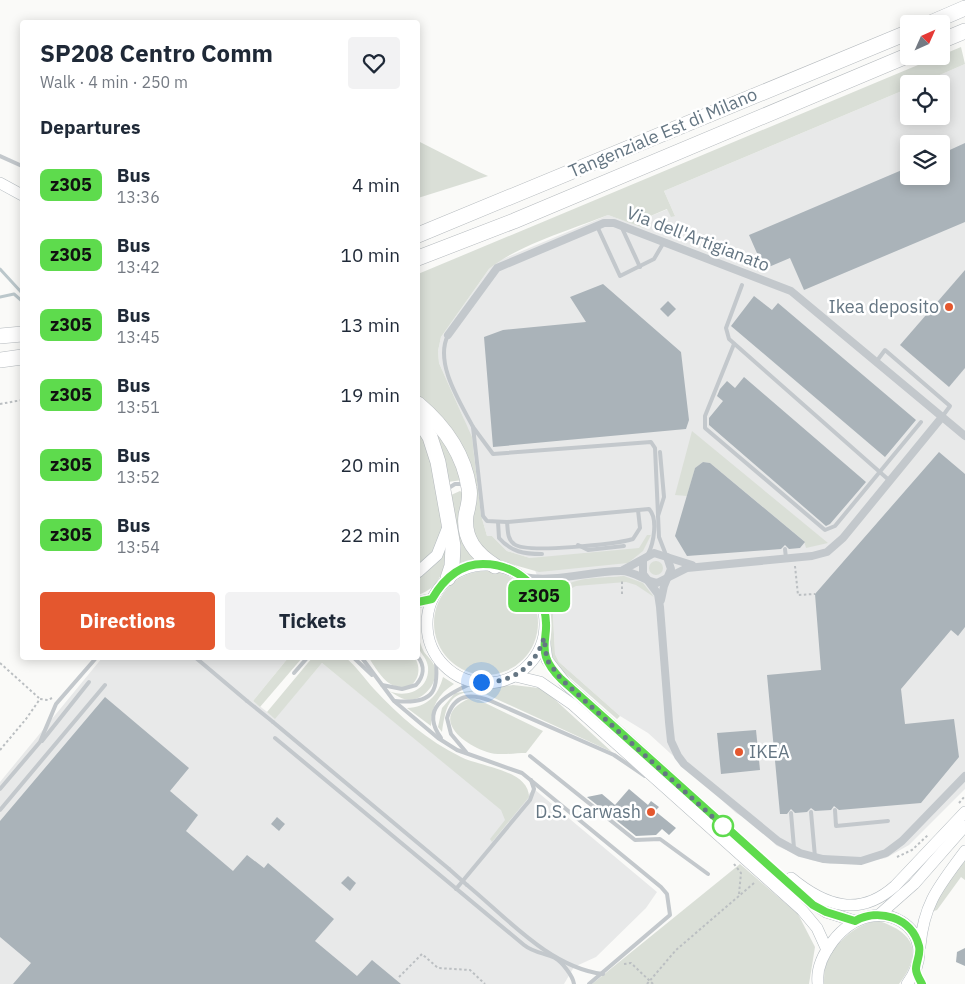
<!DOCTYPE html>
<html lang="en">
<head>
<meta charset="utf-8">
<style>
	body { margin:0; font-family:"IBM Plex Sans",sans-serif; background:#f2f2f3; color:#1f2937; height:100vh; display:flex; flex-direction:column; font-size:19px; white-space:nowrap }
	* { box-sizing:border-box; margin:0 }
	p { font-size:16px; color:#747a83 }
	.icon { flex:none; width:28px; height:28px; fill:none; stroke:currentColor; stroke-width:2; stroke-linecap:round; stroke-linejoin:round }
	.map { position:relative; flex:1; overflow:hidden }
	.sheet { position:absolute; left:20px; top:20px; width:400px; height:640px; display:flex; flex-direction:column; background:#fff; border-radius:5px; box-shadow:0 2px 12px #0003 }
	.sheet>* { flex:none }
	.badge { padding:0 10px; border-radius:8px; font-size:18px; line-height:32px }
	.needle { width:32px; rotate:45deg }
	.buttons { position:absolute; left:900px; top:15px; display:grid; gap:10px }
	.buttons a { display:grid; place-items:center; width:50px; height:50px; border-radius:5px; background:#fff; box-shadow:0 2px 12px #0003; font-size:25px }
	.you { position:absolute; width:25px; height:25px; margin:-12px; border:4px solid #fff; border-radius:50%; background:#1a73e8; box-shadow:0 0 0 8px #1a73e833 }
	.map>.badge { position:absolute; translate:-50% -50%; box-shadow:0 0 0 2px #fff }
	h2 { padding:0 20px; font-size:19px; line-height:45px }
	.round { display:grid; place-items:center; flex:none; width:52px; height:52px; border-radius:5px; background:#f2f2f3 }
	.headline { display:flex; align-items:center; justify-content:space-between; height:85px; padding:0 20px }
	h1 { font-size:24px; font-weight:700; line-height:38px }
	.action { display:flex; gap:10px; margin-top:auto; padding:10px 20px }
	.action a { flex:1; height:58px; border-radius:5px; background:#e4572e; color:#fff; font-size:20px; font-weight:700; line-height:58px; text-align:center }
	.action a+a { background:#f2f2f3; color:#1f2937 }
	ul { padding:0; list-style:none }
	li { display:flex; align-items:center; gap:15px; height:70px; padding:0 20px }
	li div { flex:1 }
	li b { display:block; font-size:19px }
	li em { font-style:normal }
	li .badge { min-width:55px; font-weight:700; text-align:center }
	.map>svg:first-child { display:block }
	.built { fill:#e8e9e9; fill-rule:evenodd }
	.green { fill:#dadfd7 }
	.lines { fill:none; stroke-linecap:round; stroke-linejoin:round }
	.stream { stroke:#bbc7cb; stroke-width:3 }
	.building { fill:#aab3b9 }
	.secondary-casing { stroke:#b3babf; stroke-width:12 }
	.highway-casing { stroke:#b4b9bd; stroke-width:16 }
	.path { stroke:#bbbfc2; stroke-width:2; stroke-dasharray:2.5 2.5; stroke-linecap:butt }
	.lane { stroke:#c3c8cc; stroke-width:4 }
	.street { stroke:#c3c8cc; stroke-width:8 }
	.secondary { stroke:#fff; stroke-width:11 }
	.highway { stroke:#fff; stroke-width:15 }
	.lane-bridge { stroke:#c3c8cc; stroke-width:4 }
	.line-casing { stroke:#fff; stroke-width:11 }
	.line { stroke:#5edb4d; stroke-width:8 }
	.walk { stroke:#657683; stroke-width:5; stroke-dasharray:0 9 }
	.poi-dot { fill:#e4572e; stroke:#fff; stroke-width:2 }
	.stop-dot { fill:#fff; stroke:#5edb4d; stroke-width:2.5 }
	.labels { text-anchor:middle; stroke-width:5; stroke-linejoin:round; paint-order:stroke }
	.street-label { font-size:18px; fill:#657683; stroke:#fff }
	.poi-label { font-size:18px; fill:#657683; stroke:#fff; text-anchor:end }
</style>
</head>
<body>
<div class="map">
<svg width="965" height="984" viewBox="0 0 965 984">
	<rect width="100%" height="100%" fill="#fafaf8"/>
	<g class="built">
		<path d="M965 64V789L909 845 886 858 858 863 830 864 811 860 777 846 752 822 736 813 648 733 620 716 559 662 555 654 553 615 530 558 507 551 492 536H487L481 515 475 455 463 417 439 363 438 351 441 337 489 269 498 261 608 215 643 227 641 220 668 209 675 216 664 191 909 88V116H941V84H919ZM909 144H941V176H909Z"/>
		<polygon points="102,658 288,658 253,701 275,718 322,663 508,814 534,789 657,892 646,908 596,957 574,967 564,984 0,984 0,782"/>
	</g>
	<g class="green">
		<path d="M961 47 965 64 919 84H909V88L664 191 675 216 671 217 667 209 641 220 644 228 608 215C575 228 514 247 489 269L441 337 438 351 439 363 472 437 481 515 487 536H492L507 551 530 558 639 548 647 535H651L643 551 628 563 539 572 493 559 472 538V481L418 400V274Z"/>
		<polygon points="418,141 479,172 488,176 418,198"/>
		<polygon points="432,424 454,456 462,480 448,482"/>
		<path d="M418 428 429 452 442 519C441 542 435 552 418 567Z"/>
		<polygon points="692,431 828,543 806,548 804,541 710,463 703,462 695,468 687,496 675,495"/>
		<polygon points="460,491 465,495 479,560 460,563 451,495"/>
		<path d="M447 548C445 569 440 588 418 595V578L430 569Z"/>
		<circle cx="656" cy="568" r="7"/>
		<circle cx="486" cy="623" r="52"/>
		<path d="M624 576 643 583 654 597 636 585 626 582 576 586 568 590 555 605 553 615 555 654 559 662 620 716 617 719 560 669C547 652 551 645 550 626 547 573 584 580 624 576Z"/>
		<path d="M418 633C419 640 421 646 424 652 427 656 432 660 434 665 440 681 426 698 411 700 402 700 396 695 389 691 407 699 430 689 428 667 427 659 422 655 419 649 416 645 418 638 418 633Z"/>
		<polygon points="288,658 302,658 260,707 253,701"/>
		<path d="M312 658H346C357 667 365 679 374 689 399 716 428 741 461 757 481 767 529 770 529 797L492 842 490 839 505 820 501 810 322 663 275 719 267 712Z"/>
		<path d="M369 658H415C424 672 415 693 395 686 384 683 375 667 369 658Z"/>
		<path d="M443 677 454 684C438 694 431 707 431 726L407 708C427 707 438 696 443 677Z"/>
		<path d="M513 685 539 688 551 696 612 752 481 692C449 690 446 705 442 732L438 727 442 708 455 693Z"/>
		<path d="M470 698 479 700 543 731 526 753C514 753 498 756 487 752 460 743 429 716 470 698Z"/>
		<polygon points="965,858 965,880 961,877 937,910 931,912 934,903"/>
		<polygon points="740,864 798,914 815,947 809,984 592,984"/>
		<path d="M879 921C915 933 923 953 899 984H824C824 979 824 973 825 968 831 945 857 922 879 921Z"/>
	</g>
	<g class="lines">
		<g class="stream">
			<polyline points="0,269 22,293"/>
			<polyline points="0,297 14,294 22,301"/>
		</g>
	</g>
	<g class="building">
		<polygon points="965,143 965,222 804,290 790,258 764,269 749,235 909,167 909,176 941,176 941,154"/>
		<polygon points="965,270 965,368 949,387 900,345"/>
		<polygon points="603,284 681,352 689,420 686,429 493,447 484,337 503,330 586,322 570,297"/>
		<polygon points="754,296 772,310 778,303 916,420 885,457 731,326"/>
		<polygon points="668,301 676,309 668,317 660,309"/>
		<polygon points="744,377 866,482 830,524 826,526 709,425 709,418 723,401 717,396 720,389 727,381 735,388"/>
		<polygon points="939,452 965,474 965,627 958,636 951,630 901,689 905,724 954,719 959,757 921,803 839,810 834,806 831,810 815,811 811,808 807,812 795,813 791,809 787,814 780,814 767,675 821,670 815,594"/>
		<polygon points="703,462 710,463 805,542 800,548 789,549 785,545 781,549 687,556 675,536 695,468"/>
		<polygon points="105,697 189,768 170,791 198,815 186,831 233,871 247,855 264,868 268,863 334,919 315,941 357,976 372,960 401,984 13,984 31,963 0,937 0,821"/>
		<polygon points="756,730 760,770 721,774 717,733"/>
		<polygon points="629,789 648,805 651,801 659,807 655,811 676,828 669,835 662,829 656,835 636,836 587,797 602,794 615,805"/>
		<polygon points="277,817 285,824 279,831 271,824"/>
		<polygon points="348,876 356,883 350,891 341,883"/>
		<polygon points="965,948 965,966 956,962 957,952"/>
	</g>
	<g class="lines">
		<g class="secondary-casing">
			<g id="secondary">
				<polyline points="0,183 22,195"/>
				<circle cx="486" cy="624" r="59"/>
				<polyline points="418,572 437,555 448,527"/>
				<polyline points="418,602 432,599"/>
				<polyline points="544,638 547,660 566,684 800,895 826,912 855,921"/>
				<polyline points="515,676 540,682 572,704 802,910 817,928 827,950"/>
				<path d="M791 878C825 906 859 918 895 886L965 812"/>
				<polyline points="880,914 914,884 965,826"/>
				<path d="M920 946C924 902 940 885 965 851"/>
				<path d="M818 984C816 968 823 954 833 941 877 885 947 931 907 984"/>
			</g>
		</g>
		<g class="highway-casing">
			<g id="highway">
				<polyline points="928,24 965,8"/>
				<polyline points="941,41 965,31"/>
				<polyline points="418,235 909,32"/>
				<polyline points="418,258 514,221 909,55"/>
				<polyline points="0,336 22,334"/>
				<polyline points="0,360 22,357"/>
				<path d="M418 404C444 426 464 454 469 488 471 498 468 506 466 515 463 539 476 554 495 566"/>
				<polyline points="418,418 430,437 438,462 453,546 452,566 448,578"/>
			</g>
		</g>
		<g class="path">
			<polyline points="0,404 22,400"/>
			<polyline points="795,566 798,595 815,594"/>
			<polyline points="622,594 622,579"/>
			<polyline points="0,663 39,698"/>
			<polyline points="0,750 26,719 40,699 48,700 52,698"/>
			<polyline points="959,803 965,796"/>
			<polyline points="897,857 912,850 928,835"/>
			<polyline points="734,864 741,873 739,894"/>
			<polyline points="624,964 631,963 653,984"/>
			<polyline points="399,977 422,954 438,968 470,970 485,984"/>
			<polyline points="647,984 676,950 754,883"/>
		</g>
		<g class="lane">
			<polyline points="0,156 22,166"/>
			<polyline points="597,226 620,276 654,259 664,242"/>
			<polyline points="622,228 640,267"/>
			<polyline points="742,285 726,328 729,339 890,481"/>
			<path d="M448 335C434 363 460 402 473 427"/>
			<polyline points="734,344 705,416 705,428 825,530 835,526 921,422"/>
			<polyline points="876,362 885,350 950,406 942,417"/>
			<polyline points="447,489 455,484 463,484"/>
			<polyline points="658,516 664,497 660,452"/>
			<path d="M498 522 499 538C511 552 524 554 542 554"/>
			<path d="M507 522C508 530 507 539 514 544 526 554 616 544 633 539L640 528 638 510"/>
			<polyline points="578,545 588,550 624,546"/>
			<polyline points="785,549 786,558"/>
			<path d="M648 554C654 543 658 518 649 509L507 522 487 521 483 516 473 427 493 454 651 442 655 448 659 537 666 555"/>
			<polyline points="196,658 247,701"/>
			<polyline points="354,658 372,675"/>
			<polyline points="362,658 394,701 438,738 457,750 522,773 661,887 667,894 670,915 589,984"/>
			<polyline points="294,673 307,658"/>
			<path d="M382 685 402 689 416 685C424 676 425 666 418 657"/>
			<path d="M395 701C435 705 440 690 435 654"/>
			<polyline points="273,722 449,869"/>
			<path d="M275 738 524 945C534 953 545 953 555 958 562 962 573 976 574 984"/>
			<path d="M441 738C418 706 450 694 474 682"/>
			<polyline points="42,741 89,682"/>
			<path d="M466 752 451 734 447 718C454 694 470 693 491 701L614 755 645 776"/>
			<polyline points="530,756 635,840 660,839 708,874"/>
			<polyline points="0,789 40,742 56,704 96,658"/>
			<polyline points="0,810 105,685"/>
			<polyline points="835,810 836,826 888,821"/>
			<polyline points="811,812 815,857"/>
			<polyline points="791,813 794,848"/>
			<path d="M467 885C506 917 550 968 603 974"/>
			<polyline points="456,889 530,800 534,789 531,780"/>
		</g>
		<g class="street">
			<polyline points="448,335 497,268 604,223 614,223 791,291 965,436"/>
			<polyline points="643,560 643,574 658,594 660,607 669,722 671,741 678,756 684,764 778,841 800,853 823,859 861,861 886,853 902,841 965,776"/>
			<polyline points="623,570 654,553 692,565"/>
			<path d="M523 577C556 583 588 571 621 571 635 571 644 581 657 583L687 568 812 556 827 552 843 538 942 417"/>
			<polyline points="661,600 664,586 671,569 667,557"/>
			<polyline points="544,610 551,591 566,578"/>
			<polyline points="916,970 922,984"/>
		</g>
		<use href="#secondary" class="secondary"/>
		<use href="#highway" class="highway"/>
		<g class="lane-bridge">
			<polyline points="247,701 273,722"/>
			<polyline points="449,869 467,885"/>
		</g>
	</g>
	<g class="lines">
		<g class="line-casing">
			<path id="line" d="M418 602 432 599C443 580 459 564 483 564 517 564 545 589 546 623 547 635 542 645 546 657 549 666 555 673 561 679L813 905 826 912 855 921C878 908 912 917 919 946 921 954 916 962 916 969 916 974 920 980 922 984"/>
		</g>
		<use href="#line" class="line"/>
		<path class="walk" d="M481 682C511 684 535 667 544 638L547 660 561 679 726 829 723 826"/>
	</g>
	<g class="poi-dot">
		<circle cx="949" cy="307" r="5"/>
		<circle cx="739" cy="752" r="5"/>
		<circle cx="651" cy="812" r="5"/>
	</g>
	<circle class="stop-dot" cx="723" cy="826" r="10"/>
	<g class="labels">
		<g class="street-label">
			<text transform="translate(663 133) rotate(-23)" y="6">Tangenziale Est di Milano</text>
			<text transform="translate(698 239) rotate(21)" y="6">Via dell'Artigianato</text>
		</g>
		<g class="poi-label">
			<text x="939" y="313">Ikea deposito</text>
			<text x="749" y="758" text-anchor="start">IKEA</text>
			<text x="641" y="818">D.S. Carwash</text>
		</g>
	</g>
</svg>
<div class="buttons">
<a><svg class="needle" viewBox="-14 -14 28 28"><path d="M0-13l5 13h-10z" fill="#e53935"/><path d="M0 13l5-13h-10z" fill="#747a83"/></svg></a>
<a><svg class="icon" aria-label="locate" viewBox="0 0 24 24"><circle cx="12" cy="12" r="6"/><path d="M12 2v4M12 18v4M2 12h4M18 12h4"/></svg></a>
<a><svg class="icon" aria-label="layers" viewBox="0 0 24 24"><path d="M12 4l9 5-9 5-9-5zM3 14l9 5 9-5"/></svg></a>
</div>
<div class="you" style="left:481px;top:682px"></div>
<b class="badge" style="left:539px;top:596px;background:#5edb4d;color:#111">z305</b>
<section class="sheet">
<div class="headline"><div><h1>SP208 Centro Comm</h1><p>Walk · 4 min · 250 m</p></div><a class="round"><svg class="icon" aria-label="heart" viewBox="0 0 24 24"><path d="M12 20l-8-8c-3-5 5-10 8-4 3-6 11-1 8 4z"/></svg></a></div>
<h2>Departures</h2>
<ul>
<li><span class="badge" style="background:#5edb4d;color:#111">z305</span><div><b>Bus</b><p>13:36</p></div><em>4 min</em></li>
<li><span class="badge" style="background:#5edb4d;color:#111">z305</span><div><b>Bus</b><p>13:42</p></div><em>10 min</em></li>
<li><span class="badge" style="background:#5edb4d;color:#111">z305</span><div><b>Bus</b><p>13:45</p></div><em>13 min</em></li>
<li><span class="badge" style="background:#5edb4d;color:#111">z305</span><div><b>Bus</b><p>13:51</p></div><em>19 min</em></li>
<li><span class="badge" style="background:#5edb4d;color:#111">z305</span><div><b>Bus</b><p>13:52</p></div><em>20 min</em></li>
<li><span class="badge" style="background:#5edb4d;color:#111">z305</span><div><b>Bus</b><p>13:54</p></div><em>22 min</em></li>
</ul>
<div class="action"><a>Directions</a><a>Tickets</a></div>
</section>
</div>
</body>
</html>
